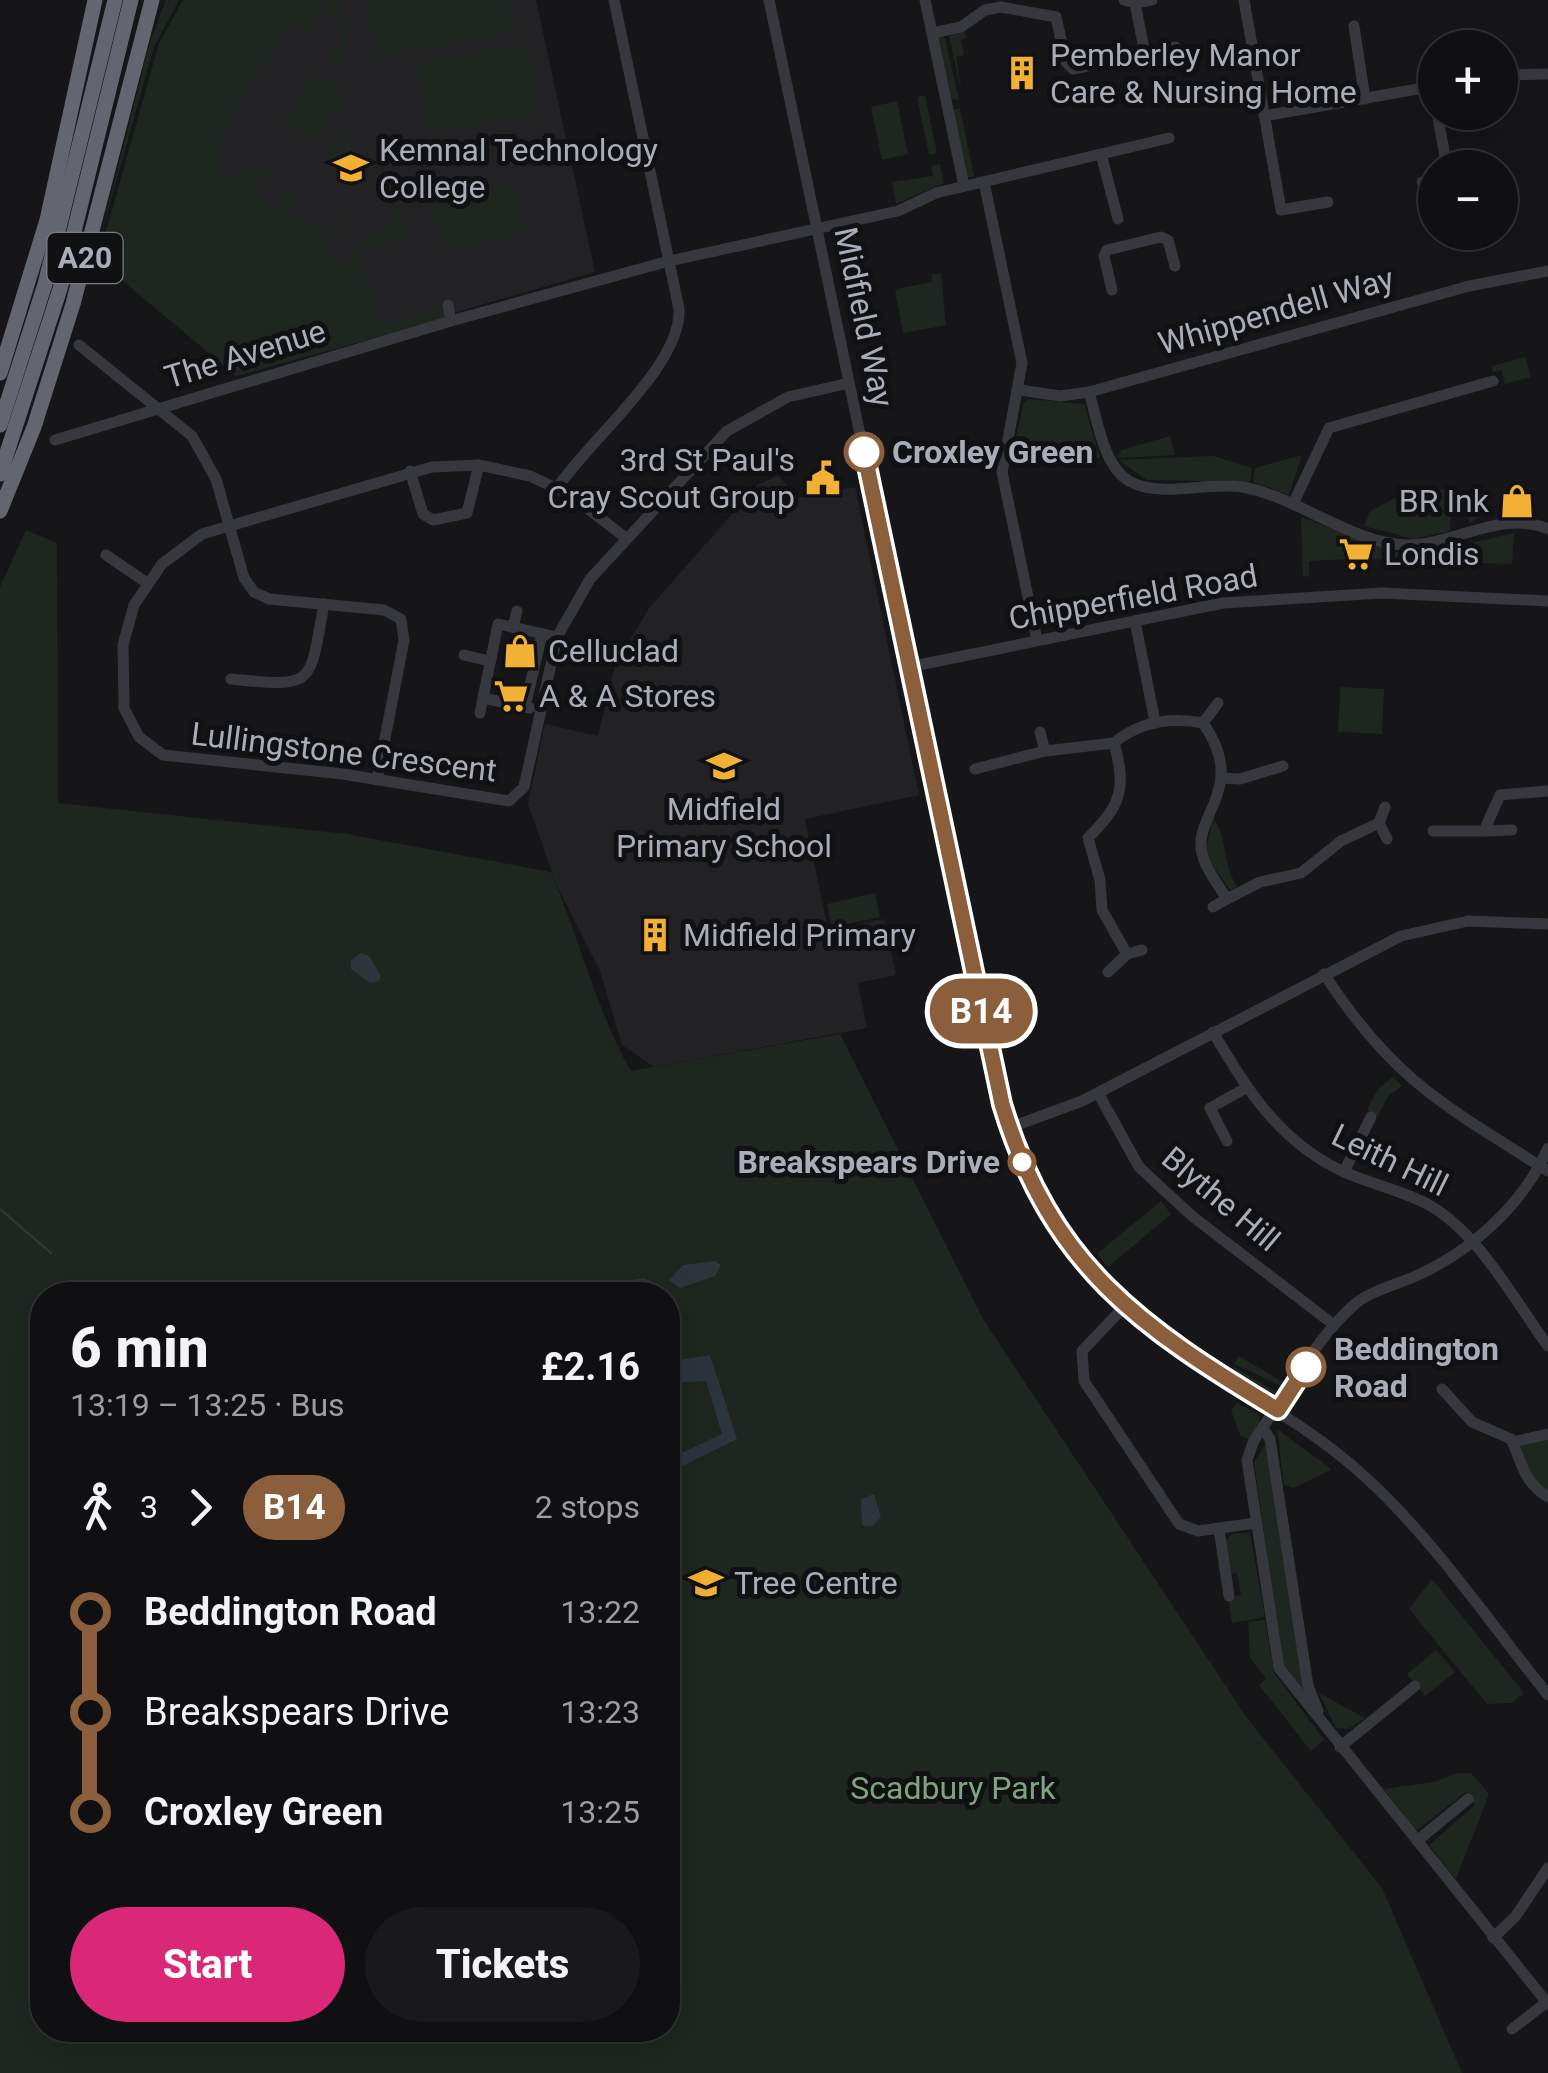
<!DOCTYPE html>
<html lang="en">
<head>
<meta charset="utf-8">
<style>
	body { margin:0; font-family:Roboto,sans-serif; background:#19191b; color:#f1f3f6; height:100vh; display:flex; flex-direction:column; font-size:38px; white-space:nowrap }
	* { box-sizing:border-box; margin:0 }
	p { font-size:32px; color:#9c9d9f }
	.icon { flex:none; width:55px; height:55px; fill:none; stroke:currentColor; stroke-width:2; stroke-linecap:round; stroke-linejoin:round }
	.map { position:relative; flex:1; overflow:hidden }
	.sheet { position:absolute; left:30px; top:1282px; width:650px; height:760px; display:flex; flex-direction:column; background:#101012; border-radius:40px; box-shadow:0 10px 40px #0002,0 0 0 2px #303032 }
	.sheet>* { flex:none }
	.badge { padding:0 20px; border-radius:32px; font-size:35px; line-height:65px }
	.tools { position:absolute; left:1418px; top:30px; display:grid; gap:20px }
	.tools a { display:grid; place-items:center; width:100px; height:100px; border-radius:50%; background:#101012; box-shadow:0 10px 40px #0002,0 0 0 2px #303032; font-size:50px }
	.map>.badge { position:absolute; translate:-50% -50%; box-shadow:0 0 0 5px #fff }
	.legs { display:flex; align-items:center; gap:15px; height:110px; padding:0 40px; font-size:32px }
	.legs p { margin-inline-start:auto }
	.overview { display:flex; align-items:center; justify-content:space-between; height:170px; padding:0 40px }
	h1 { font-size:55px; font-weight:800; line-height:75px }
	.action { display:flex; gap:20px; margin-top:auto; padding:20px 40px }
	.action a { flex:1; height:115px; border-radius:60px; background:#db2777; color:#fff; font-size:40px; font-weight:800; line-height:115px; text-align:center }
	.action a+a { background:#19191b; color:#f1f3f6 }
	ul { padding:0 40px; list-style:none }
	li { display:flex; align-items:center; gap:35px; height:100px; font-size:38px }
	li i { display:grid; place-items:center; width:15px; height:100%; margin:0 12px; background:currentColor }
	li i::after { content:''; width:25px; height:25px; margin:-12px; border:8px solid; border-radius:50%; background:#101012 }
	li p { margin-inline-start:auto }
	li:first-child i { background:linear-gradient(#0000 50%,currentColor 0) }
	li:last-child i { background:linear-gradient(currentColor 50%,#0000 0) }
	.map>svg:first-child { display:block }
	.built { fill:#222225 }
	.green { fill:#1e261f; fill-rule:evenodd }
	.water { fill:#2c353c }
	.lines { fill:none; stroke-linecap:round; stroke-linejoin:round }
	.stream { stroke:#2c353c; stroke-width:2.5 }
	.minor { stroke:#37383d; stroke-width:11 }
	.highway { stroke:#63666e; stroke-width:15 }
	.line-1-casing { stroke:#fff; stroke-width:22 }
	.line-1 { stroke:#8b5e3c; stroke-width:15 }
	.stop-1-dot { fill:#fff; stroke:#8b5e3c; stroke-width:5 }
	.labels { text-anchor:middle; stroke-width:10; stroke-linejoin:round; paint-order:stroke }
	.shield { fill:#111113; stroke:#7b7e86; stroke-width:2.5 }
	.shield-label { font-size:30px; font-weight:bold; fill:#a8adb8 }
	.poi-label { font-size:32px; fill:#a8adb8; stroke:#111113; text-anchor:start }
	.street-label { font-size:32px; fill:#a8adb8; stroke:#111113 }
	.stop-label { font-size:32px; font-weight:bold; fill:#a8adb8; stroke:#111113; text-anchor:start }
	.park-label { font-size:32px; fill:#7fa381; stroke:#111113 }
</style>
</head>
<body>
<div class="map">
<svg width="1548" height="2073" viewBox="0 0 1548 2073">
	<rect width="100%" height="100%" fill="#161618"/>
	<g class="built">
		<polygon points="202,0 536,0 595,272 236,376"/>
		<polygon points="778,475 797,498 855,487 919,795 805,819 828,930 884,919 896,975 858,983 867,1028 654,1067 622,1045 600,971 556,884 528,804 545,724 598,736 615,666 649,608 758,485"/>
	</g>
	<g class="green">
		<polygon points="166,0 179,0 154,47 98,246 149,45"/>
		<path d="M183 0H317L320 18 307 32 291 25C264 66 217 120 219 170L237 182 245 171 274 166 258 181 255 192 272 209 291 188 298 193 286 208 324 237 341 216 345 220 323 250 342 265 365 236 373 238 400 208 406 233 403 238 360 254 381 325 446 307 448 318 236 376 98 260 159 43Z"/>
		<path d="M325 0H336C347 25 355 40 339 65L332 61 331 51C343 41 346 34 340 19L327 15Z"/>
		<polygon points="365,0 510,0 516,31 376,57"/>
		<polygon points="965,32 966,38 961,40 964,55 956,57 962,95 949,36"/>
		<polygon points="944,35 959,100 950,98 937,37"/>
		<polygon points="528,44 538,115 428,132 418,63"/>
		<polygon points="316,74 346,97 312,142 282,119"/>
		<polygon points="925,95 937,153 929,155 917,97"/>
		<polygon points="897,101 908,154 882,160 871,107"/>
		<polygon points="960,108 974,176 966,178 952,110"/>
		<polygon points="340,130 341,137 353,146 340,161 325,149"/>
		<polygon points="940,164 944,183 896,204 892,182 933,176 931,166"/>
		<polygon points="512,185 525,232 444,251 432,205"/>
		<polygon points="941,273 946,325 903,333 895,289 932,282 931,274"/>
		<polygon points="1525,357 1531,377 1505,384 1501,370 1493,372 1492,366"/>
		<polygon points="1029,399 1084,404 1100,458 1046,463 1011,458 1024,402"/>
		<polygon points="1170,436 1175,455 1116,458 1122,450"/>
		<polygon points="1302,455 1289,495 1253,482 1255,468"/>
		<polygon points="1213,456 1252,468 1250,482 1147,480 1118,460"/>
		<polygon points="1452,487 1450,530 1446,532 1414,539 1364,526 1370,511 1394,499"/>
		<polygon points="1466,495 1472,495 1489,511 1469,524"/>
		<polygon points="1301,517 1396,552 1434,552 1514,533 1512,564 1365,559 1365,546 1347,546 1346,559 1309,561 1309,576 1303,577"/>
		<path d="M26 530 57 543 58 803 347 834 551 872C578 935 598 1015 631 1071L840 1034 983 1319 1247 1718 1382 1888 1462 2073H0V587ZM42 1295H668V2030H42Z"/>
		<polygon points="657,677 664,711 644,714 638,681"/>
		<polygon points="1340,687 1384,689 1382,734 1338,732"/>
		<path d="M1213 817C1229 842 1221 859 1237 887L1230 890 1205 854Z"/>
		<polygon points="875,893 880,917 832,927 827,904"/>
		<polygon points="1393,1077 1402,1086 1388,1096 1378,1116 1367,1110 1378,1089"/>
		<polygon points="1161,1201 1171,1214 1108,1267 1097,1254"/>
		<polygon points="1239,1356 1285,1383 1283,1387 1234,1364"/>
		<polygon points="1234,1367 1278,1393 1274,1400 1229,1374"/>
		<polygon points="1237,1403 1258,1414 1260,1422 1248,1439 1240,1435 1231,1410"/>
		<polygon points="1277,1429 1330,1468 1331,1470 1293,1488 1284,1484"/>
		<path d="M1548 1439V1494C1534 1485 1520 1462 1521 1445Z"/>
		<polygon points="1267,1441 1309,1701 1283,1667 1254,1462"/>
		<polygon points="1250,1533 1265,1617 1232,1623 1228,1598 1241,1595 1237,1573 1229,1574 1225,1542 1231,1534"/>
		<polygon points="1432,1579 1524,1693 1511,1703 1487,1704 1409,1609"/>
		<polygon points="1265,1620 1274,1673 1324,1740 1311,1751 1259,1685 1266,1678 1250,1658 1248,1622"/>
		<polygon points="1436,1650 1455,1672 1425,1696 1407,1674"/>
		<polygon points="1319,1693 1365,1718 1348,1729 1336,1728"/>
		<polygon points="1458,1773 1471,1773 1489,1794 1456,1879 1429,1845 1475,1805 1466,1792 1416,1831 1384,1789 1434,1782"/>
	</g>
	<g class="water">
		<polygon points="360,953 369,956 381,976 379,981 370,983 351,969 351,961"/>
		<polygon points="715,1261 721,1265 715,1276 680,1288 669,1280 683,1265"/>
		<polygon points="644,1278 659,1285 658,1295 608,1295 621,1282"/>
		<polygon points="710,1355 737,1439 668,1473 668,1428 675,1456 722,1434 706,1381 668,1383 668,1362"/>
		<polygon points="874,1494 881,1517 872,1527 862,1525 861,1499"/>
	</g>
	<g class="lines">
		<polyline class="stream" points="0,1209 51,1253"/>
		<g class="minor">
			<path d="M769 0 982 1017C1015 1160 1053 1267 1181 1352 1243 1392 1308 1425 1363 1475 1433 1538 1489 1622 1548 1695"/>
			<polyline points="925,0 964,186"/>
			<polyline points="1124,0 1135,3 1145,54"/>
			<polyline points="1244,0 1281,210 1328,202"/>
			<polyline points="1135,3 1152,0"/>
			<polyline points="1354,26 1365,99"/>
			<polyline points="932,33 961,27 985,10 1001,7 1056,17 1066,62 1073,69 1176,47"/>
			<polyline points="1500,75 1548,74"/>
			<polyline points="1432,87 1435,102"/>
			<polyline points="1437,112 1447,168"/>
			<polyline points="1264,116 1435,86"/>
			<polyline points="1101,154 1118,219"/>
			<polyline points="984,182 1022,363 1002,472 1037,640"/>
			<polyline points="1422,182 1435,179"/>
			<polyline points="1112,290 1104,256 1107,250 1161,237 1168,240 1175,266"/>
			<polyline points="448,305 451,321"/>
			<polyline points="79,345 192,436 216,479 244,578 254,592 269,599 384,610 401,619 404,640 377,780"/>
			<polyline points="1020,390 1060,396 1089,392 1469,286 1548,271"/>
			<path d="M1089 392C1097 418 1103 466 1129 481 1160 499 1208 481 1242 487 1296 496 1355 545 1407 545 1454 545 1502 509 1548 529"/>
			<polyline points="55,440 451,321 669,261 898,211 936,193 1169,138"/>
			<polyline points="410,471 423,514 433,520 467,513 479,465"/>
			<path d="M557 488C590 439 682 365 679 309L614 0"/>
			<polyline points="1293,504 1329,428 1493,381"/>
			<polyline points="626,538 570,495 530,476 479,465 432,467 202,534 162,564 134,605 123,645 124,708 139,737 163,755 343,774 509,801 524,787 557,637 590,579 727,431 788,397 849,383"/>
			<polyline points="106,555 147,583"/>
			<polyline points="1135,621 1155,722"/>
			<polyline points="513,627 517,611"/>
			<polyline points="464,655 490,661"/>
			<polyline points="909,667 1223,603 1382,593 1548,601"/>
			<path d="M231 679C317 688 309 685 324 604"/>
			<polyline points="483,698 498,624 557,637"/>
			<polyline points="525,707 542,634"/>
			<polyline points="480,713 483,698 530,708"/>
			<polyline points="1203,723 1218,703"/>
			<polyline points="1040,732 1045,751"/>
			<polyline points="975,769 1045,751 1114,743"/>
			<polyline points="1222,778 1240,779 1283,766"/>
			<polyline points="1379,823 1387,839"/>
			<polyline points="1433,831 1484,831 1500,795 1548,791"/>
			<polyline points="1484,831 1512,830"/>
			<polyline points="1227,899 1260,882 1301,873 1341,841 1379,823 1385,807"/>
			<path d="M1127 954 1102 910 1100 880 1088 838C1121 805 1127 789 1114 743 1139 722 1170 717 1203 723 1250 789 1189 817 1203 857 1207 871 1219 886 1227 899L1213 907"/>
			<polyline points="1108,972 1127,954 1142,950"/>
			<path d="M1324 974C1393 1080 1445 1106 1548 1171"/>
			<path d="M1213 1032C1246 1089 1280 1142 1342 1171 1370 1184 1402 1190 1429 1205 1479 1233 1514 1300 1548 1346"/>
			<polyline points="1098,1093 1139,1167 1192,1216 1334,1325"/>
			<polyline points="1009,1128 1082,1101 1401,936 1468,921 1548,924"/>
			<polyline points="1227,1141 1210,1108 1246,1088"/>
			<path d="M1548 1148C1524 1203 1473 1250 1418 1275 1399 1284 1372 1290 1355 1304 1314 1340 1286 1396 1254 1440L1247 1460 1279 1668 1548 2004"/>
			<polyline points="1344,1172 1371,1117"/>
			<polyline points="1124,1307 1082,1351 1084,1381 1179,1524 1198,1531 1256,1523"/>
			<path d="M1442 1389 1472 1422 1511 1439C1522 1462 1523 1482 1548 1497"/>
			<polyline points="1263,1428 1270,1439 1308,1686 1318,1711"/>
			<polyline points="1513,1442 1548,1434"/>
			<polyline points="1219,1529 1229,1596"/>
			<polyline points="1340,1747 1415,1686"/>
			<polyline points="1417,1841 1468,1799"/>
			<polyline points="1493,1938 1515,1917 1548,1868"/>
			<polyline points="1512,2029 1548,2001"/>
		</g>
		<g class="highway">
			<polyline points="0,373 47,220 95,0"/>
			<polyline points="0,425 45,284 115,0"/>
			<polyline points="0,474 60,289 131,0"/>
			<polyline points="0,511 34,427 73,304 152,0"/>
		</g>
	</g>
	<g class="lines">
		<g class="line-1-casing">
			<path id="line-1" d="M864 452 1002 1104C1051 1266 1140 1327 1278 1410L1306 1367"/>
		</g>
		<use href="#line-1" class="line-1"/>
	</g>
	<defs>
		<g id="building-bare" transform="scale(2.7)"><path d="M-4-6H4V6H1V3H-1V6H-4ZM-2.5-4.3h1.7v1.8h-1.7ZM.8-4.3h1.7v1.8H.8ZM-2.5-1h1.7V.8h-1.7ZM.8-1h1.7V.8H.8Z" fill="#f2b134" stroke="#111113" stroke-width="2.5" paint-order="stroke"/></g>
		<g id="school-bare" transform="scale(2.7)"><path d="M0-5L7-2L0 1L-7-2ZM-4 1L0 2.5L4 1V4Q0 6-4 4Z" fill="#f2b134" stroke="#111113" stroke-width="2.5" paint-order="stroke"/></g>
		<g id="civic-bare" transform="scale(2.7)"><path d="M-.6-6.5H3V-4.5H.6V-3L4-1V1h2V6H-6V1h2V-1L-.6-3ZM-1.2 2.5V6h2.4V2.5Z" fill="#f2b134" stroke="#111113" stroke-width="2.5" paint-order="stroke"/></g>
		<g id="shop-bare" transform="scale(2.7)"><path d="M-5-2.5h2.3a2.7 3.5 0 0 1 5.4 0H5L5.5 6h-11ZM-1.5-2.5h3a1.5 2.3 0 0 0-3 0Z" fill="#f2b134" stroke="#111113" stroke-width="2.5" paint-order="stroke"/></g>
		<g id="supermarket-bare" transform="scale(2.7)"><path d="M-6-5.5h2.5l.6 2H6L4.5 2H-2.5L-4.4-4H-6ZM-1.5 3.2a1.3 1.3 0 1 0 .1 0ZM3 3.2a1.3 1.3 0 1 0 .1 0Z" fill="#f2b134" stroke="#111113" stroke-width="2.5" paint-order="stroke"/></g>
		<g id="university-bare" transform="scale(2.7)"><path d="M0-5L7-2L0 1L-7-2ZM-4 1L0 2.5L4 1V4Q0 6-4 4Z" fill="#f2b134" stroke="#111113" stroke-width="2.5" paint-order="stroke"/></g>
	</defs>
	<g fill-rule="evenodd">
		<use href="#building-bare" x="1022" y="73"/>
		<use href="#school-bare" x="351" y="168"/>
		<use href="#civic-bare" x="823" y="478"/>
		<use href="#shop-bare" x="1517" y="501"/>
		<use href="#supermarket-bare" x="1356" y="554"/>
		<use href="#shop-bare" x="520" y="651"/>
		<use href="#supermarket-bare" x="511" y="696"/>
		<use href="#school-bare" x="724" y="766"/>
		<use href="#building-bare" x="655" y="935"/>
		<use href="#university-bare" x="706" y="1583"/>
	</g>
	<g class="stop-1-dot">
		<circle cx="864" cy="452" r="18"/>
		<circle cx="1022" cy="1162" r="12"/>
		<circle cx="1306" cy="1367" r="18"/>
	</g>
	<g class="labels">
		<rect class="shield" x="47.5" y="233" width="75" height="50" rx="8"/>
		<g class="shield-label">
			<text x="85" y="268">A20</text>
		</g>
		<g class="poi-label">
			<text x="1050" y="66">Pemberley Manor<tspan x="1050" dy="37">Care &amp; Nursing Home</tspan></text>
			<text x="379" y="161">Kemnal Technology<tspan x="379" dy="37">College</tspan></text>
			<text x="795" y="471" text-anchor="end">3rd St Paul's<tspan x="795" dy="37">Cray Scout Group</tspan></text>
			<text x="1489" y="512" text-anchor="end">BR Ink</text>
			<text x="1384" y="565">Londis</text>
			<text x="548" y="662">Celluclad</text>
			<text x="539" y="707">A &amp; A Stores</text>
			<text x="724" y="820" text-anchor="middle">Midfield<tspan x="724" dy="37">Primary School</tspan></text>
			<text x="683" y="946">Midfield Primary</text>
			<text x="734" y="1594">Tree Centre</text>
		</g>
		<g class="street-label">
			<text transform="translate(1276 311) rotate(-16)" y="11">Whippendell Way</text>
			<text transform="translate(864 317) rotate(78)" y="11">Midfield Way</text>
			<text transform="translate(245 354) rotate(-17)" y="11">The Avenue</text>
			<text transform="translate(1133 597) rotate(-10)" y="11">Chipperfield Road</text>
			<text transform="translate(344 752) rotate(7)" y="11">Lullingstone Crescent</text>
			<text transform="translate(1390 1160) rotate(26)" y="11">Leith Hill</text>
			<text transform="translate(1221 1199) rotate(40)" y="11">Blythe Hill</text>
		</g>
		<g class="stop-label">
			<text x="892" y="463">Croxley Green</text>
			<text x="1000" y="1173" text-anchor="end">Breakspears Drive</text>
			<text x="1334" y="1360">Beddington<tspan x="1334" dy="37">Road</tspan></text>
		</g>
		<g class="park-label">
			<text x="953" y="1799">Scadbury Park</text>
		</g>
	</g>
</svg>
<div class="tools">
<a>+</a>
<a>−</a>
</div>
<b class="badge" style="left:981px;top:1011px;background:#8b5e3c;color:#fff">B14</b>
<section class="sheet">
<div class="overview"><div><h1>6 min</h1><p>13:19 – 13:25 · Bus</p></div><b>£2.16</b></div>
<div class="legs"><svg class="icon" aria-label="walk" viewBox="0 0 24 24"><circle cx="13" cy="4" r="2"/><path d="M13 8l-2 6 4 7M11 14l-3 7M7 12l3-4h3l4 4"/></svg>3<svg class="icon" aria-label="forward" viewBox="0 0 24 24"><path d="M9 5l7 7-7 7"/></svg><b class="badge" style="background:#8b5e3c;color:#fff">B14</b><p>2 stops</p></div>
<ul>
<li><i style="color:#8b5e3c"></i><b>Beddington Road</b><p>13:22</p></li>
<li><i style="color:#8b5e3c"></i><span>Breakspears Drive</span><p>13:23</p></li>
<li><i style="color:#8b5e3c"></i><b>Croxley Green</b><p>13:25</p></li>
</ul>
<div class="action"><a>Start</a><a>Tickets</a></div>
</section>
</div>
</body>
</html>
